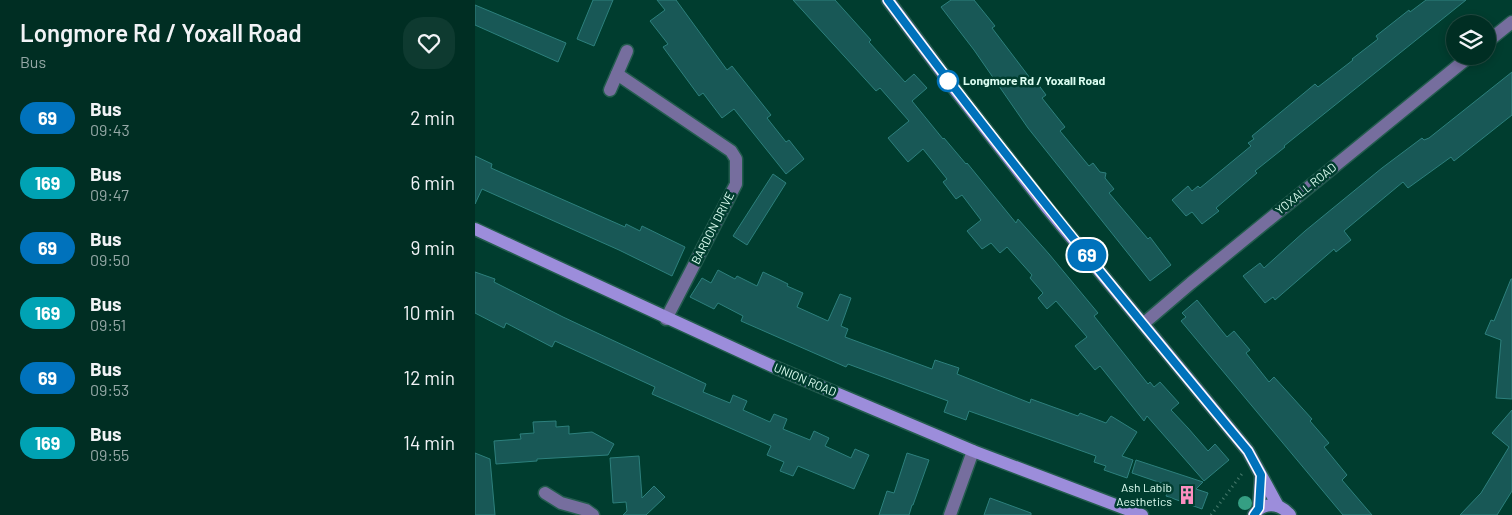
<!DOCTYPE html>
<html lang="en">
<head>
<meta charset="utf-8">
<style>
	body { margin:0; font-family:Barlow,sans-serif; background:#0e3a30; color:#f1f3f6; height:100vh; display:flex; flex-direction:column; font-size:19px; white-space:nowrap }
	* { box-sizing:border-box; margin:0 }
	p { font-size:16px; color:#95a8a6 }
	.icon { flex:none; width:28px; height:28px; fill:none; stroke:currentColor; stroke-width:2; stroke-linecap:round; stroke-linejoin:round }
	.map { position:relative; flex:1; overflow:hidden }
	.details { display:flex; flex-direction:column; background:#002e23; width:475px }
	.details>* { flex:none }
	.badge { padding:0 10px; border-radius:16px; font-size:18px; line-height:32px }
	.tools { position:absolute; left:971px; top:15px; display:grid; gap:10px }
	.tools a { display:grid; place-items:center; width:50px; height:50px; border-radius:50%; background:#002e23; box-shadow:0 2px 8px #0003,0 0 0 1px #224a41; font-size:25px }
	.map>.badge { position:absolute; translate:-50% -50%; box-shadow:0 0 0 2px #fff }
	.round { display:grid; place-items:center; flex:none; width:52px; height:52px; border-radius:20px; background:#0e3a30 }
	.overview { display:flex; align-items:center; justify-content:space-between; height:85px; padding:0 20px }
	h1 { font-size:24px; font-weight:600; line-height:38px }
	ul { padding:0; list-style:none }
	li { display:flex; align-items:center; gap:15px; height:65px; padding:0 20px }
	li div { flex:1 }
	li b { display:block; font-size:19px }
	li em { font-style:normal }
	li .badge { min-width:55px; font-weight:700; text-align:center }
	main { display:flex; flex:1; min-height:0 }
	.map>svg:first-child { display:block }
	.building { fill:#185856; stroke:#2d807d }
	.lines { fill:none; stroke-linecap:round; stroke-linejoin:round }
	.street-casing { stroke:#235c4e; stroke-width:15 }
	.secondary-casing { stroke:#235c4e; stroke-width:15 }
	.path { stroke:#467a6d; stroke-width:3; stroke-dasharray:1 4; stroke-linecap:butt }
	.street { stroke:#766e9e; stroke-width:12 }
	.secondary { stroke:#9c8ddb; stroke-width:12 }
	.tree { fill:#359f83 }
	.line-casing { stroke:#fff; stroke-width:11 }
	.line { stroke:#0072bc; stroke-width:8 }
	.stop-dot { fill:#fff; stroke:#0072bc; stroke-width:2.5 }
	.labels { text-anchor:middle; stroke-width:5; stroke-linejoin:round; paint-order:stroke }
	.stop-label { font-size:12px; font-weight:bold; fill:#dbfdf1; stroke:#003d2f; text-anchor:start }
	.street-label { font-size:12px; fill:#dbfdf1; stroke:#003d2f }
	.poi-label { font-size:12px; fill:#dbfdf1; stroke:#003d2f; text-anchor:end }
</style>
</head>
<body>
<main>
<section class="details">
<div class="overview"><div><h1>Longmore Rd / Yoxall Road</h1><p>Bus</p></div><a class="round"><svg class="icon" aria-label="heart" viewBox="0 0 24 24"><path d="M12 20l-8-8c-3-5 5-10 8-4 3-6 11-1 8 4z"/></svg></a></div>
<ul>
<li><span class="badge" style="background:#0072bc;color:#fff">69</span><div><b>Bus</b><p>09:43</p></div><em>2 min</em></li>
<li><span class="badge" style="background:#00a3b4;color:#fff">169</span><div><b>Bus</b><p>09:47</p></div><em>6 min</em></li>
<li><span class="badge" style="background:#0072bc;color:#fff">69</span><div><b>Bus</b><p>09:50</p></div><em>9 min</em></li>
<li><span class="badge" style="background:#00a3b4;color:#fff">169</span><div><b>Bus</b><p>09:51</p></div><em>10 min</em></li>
<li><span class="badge" style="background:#0072bc;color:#fff">69</span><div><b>Bus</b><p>09:53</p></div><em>12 min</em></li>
<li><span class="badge" style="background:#00a3b4;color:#fff">169</span><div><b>Bus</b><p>09:55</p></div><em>14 min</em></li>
</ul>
</section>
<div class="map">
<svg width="1037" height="515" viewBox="0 0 1037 515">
	<rect width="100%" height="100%" fill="#003d2f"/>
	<g class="building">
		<polygon points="118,0 138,0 119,46 102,39"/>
		<polygon points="182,0 201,0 252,70 257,66 296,115 292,118 311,142 314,140 329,159 311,174 259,109 247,118 228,93 224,96 188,47 193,44 175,21 190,10"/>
		<polygon points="318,0 360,0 396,40 394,42 430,82 439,74 452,88 437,101 468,139 469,138 491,164 492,163 541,223 543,219 574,254 623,313 619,316 673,384 675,382 679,387 685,382 704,403 696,410 713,428 733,451 740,444 754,460 729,481 672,416 669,421 625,366 620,370 600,346 612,337 581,301 572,309 563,298 568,293 555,278 557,275 532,247 525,253 516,243 507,249 492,231 506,220 487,195 481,199 468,182 472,179 448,149 433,162 413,138 434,121 405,88 401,91"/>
		<polygon points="476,0 499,0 520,26 517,28 555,78 557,76 571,95 567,98 590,127 585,131 614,166 618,163 625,172 631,173 630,178 639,189 634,193 673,239 675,237 696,265 675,281 553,128 499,50 466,7"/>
		<polygon points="951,0 991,0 809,146 810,147 780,171 782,173 741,208 744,211 727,224 717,212 711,216 697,200 713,186 717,191 723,186 725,188 776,146 773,143 779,139 777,136 840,84 843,87 878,60 877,59 903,39 901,36 934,10 935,12"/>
		<polygon points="0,5 91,43 83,62 0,25"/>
		<polygon points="1037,72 1037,115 979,161 976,157 933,188 928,182 869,231 876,240 861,252 859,249 800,300 798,297 790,303 768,276 785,263 789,268 830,231 907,168 947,138 949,140 954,138"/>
		<polygon points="0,156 17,164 16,168 150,227 151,224 165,231 167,226 210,247 197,276 144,250 7,189 0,204"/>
		<polygon points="298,174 311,183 272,245 258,236"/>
		<polygon points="243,270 260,279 262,276 282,286 288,272 303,279 313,284 312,286 328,293 322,307 353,321 365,294 376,298 366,326 373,329 370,337 457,369 460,360 484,368 482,374 555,403 556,399 603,416 605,413 631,423 636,416 662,432 647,456 658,460 652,478 629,470 631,466 619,462 621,456 590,445 494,411 491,420 469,412 473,401 373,364 371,367 266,321 268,316 243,303 239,309 215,297 227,278 236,283"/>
		<polygon points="0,272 20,279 19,282 88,317 231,384 228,392 255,403 258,395 272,401 268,410 295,422 299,414 312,419 308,429 335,440 339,431 354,438 350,446 376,458 380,449 394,455 379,489 323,466 318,476 305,471 309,462 292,455 296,446 177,394 180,387 80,341 77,347 31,323 29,328 0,313"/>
		<polygon points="1036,279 1037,279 1037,399 1021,398 1026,340 1010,334 1016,320 1019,321"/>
		<polygon points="722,300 752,337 759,331 775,350 771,353 794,382 799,377 837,419 835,421 854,443 849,447 872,475 867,480 897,515 868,515 706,321 711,317 707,313"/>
		<polygon points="1037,410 1037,491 1022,515 985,515 1006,493 1034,447 1017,433"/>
		<polygon points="81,421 81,427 94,426 94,434 117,432 139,444 133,455 62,459 62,461 21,464 19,441 46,439 45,434 59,433 58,422"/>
		<polygon points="0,453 15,459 20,515 0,515"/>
		<polygon points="432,453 454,460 438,505 437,505 434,515 404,515 412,491 419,493"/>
		<polygon points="164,456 167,498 179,486 190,497 171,515 148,515 152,511 151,502 138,503 135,458"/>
		<polygon points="661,460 728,482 721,489 733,493 727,509 691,496 695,486 657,473"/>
		<polygon points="515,498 556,513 556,515 509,515"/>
	</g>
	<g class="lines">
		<g class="street-casing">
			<g id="street">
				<polyline points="1012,42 1037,22"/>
				<polyline points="142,74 256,151 261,159 261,184 191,319"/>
				<polyline points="135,90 152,51"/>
				<polyline points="668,324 716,283 995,56"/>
				<polyline points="70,493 86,503 111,510 118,515"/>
				<polyline points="475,515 498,451"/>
			</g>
		</g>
		<g class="secondary-casing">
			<g id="secondary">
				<polyline points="413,0 481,91 573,209 773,451 803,506"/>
				<polyline points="0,229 297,366 498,451 667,515"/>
				<polyline points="784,509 786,476"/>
				<path d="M779 515C788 501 805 503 815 515"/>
			</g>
		</g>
		<polyline class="path" points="736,515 769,471"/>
		<use href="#street" class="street"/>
		<use href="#secondary" class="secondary"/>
	</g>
	<circle class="tree" cx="770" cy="503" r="7"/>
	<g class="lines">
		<g class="line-casing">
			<path id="line" d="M413 0C528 155 650 303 773 451L786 475 784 508 779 515"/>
		</g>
		<use href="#line" class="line"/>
	</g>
	<defs>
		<g id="building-bare" transform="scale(1.5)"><path d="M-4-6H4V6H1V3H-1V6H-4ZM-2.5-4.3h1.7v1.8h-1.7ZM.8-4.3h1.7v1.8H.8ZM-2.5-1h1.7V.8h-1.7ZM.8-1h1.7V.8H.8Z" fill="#fc8fc1" stroke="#003d2f" stroke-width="2.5" paint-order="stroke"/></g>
	</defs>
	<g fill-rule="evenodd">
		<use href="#building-bare" x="712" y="495"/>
	</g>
	<circle class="stop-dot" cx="473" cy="81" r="10"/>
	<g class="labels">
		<g class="stop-label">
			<text x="488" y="85">Longmore Rd / Yoxall Road</text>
		</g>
		<g class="street-label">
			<text transform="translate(831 189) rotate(-39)" y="4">YOXALL ROAD</text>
			<text transform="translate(238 228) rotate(-63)" y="4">BARDON DRIVE</text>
			<text transform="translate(330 380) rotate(23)" y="4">UNION ROAD</text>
		</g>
		<g class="poi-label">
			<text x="697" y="492">Ash Labib<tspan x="697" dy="14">Aesthetics</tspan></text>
		</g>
	</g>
</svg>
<div class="tools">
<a><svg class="icon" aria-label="layers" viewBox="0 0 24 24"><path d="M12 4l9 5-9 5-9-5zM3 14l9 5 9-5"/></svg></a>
</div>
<b class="badge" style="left:612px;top:255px;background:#0072bc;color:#fff">69</b>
</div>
</main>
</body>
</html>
